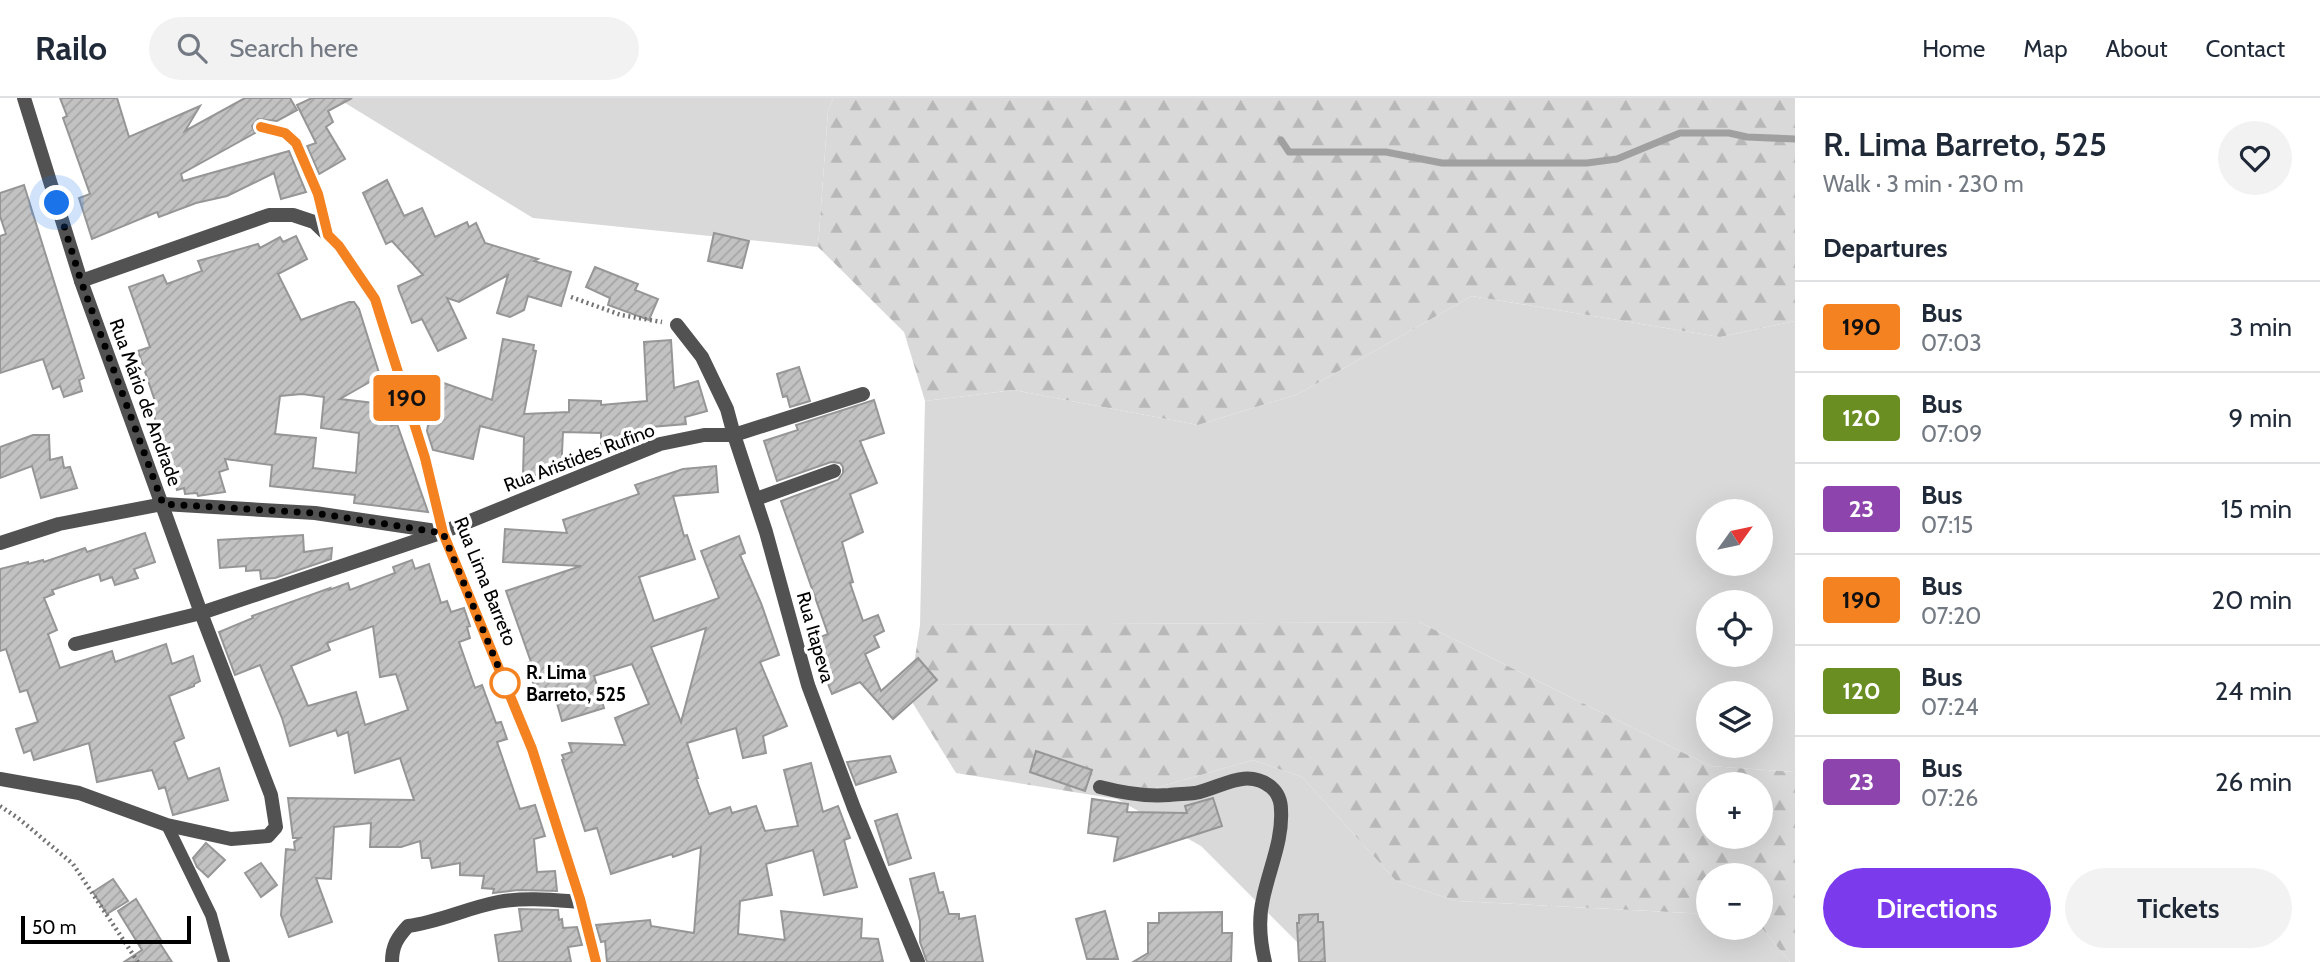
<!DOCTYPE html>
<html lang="en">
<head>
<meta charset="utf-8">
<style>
	body { margin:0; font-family:Cabin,sans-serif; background:#f2f2f3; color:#1f2937; height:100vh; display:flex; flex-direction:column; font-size:26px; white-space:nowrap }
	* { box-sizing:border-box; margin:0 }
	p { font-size:23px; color:#747a83 }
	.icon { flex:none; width:38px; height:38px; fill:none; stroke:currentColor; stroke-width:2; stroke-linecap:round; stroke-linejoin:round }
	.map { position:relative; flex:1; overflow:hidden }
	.sheet { display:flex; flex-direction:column; background:#fff; width:525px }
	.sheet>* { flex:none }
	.badge { padding:0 14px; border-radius:5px; font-size:24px; line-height:46px }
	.needle { width:46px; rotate:57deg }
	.fabs { position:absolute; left:1696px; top:401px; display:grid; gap:14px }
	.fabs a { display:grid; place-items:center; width:77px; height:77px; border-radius:50%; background:#fff; box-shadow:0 7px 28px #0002; font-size:35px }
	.scale { position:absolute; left:21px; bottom:18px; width:170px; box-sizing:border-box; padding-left:7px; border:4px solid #000; border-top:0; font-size:19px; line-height:24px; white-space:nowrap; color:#000; -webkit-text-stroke:5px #fff; paint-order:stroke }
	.you { position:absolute; width:35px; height:35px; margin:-18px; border:5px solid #fff; border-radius:50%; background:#1a73e8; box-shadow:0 0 0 10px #1a73e833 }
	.map>.badge { position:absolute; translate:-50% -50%; box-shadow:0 0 0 4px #fff }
	h2 { padding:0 28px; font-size:26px; line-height:63px }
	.round { display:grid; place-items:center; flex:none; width:74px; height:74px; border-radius:37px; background:#f2f2f3 }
	.head { display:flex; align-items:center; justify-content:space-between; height:119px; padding:0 28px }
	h1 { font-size:33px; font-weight:600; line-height:52px }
	.action { display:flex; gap:14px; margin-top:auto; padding:14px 28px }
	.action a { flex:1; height:80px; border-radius:42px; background:#7c3aed; color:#fff; font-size:28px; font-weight:600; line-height:80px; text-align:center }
	.action a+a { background:#f2f2f3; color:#1f2937 }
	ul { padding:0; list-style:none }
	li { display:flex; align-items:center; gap:21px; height:91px; padding:0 28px; border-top:2px solid #e0e1e3 }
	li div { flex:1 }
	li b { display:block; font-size:26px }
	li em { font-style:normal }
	li .badge { min-width:77px; font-weight:700; text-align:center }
	header { display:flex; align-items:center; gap:42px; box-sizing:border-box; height:98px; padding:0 35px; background:#fff; border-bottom:2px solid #e0e1e3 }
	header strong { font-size:33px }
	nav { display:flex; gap:38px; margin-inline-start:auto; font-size:24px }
	.search { width:490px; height:63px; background:#f2f2f3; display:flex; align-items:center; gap:18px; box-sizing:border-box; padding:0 24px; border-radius:38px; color:#747a83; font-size:26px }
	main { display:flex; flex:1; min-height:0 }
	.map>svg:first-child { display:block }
	.green { fill:#d9d9d9; fill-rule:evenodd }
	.forest { fill:url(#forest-firs); fill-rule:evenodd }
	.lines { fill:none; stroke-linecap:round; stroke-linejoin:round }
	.stream { stroke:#a0a0a0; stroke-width:7 }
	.building { fill:url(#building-hatch); stroke:#969696; stroke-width:2; fill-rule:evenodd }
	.path { stroke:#747474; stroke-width:4.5; stroke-dasharray:2 3.5; stroke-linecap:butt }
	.service { stroke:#525252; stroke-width:12 }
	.minor { stroke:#525252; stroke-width:14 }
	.tertiary { stroke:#525252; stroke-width:14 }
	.line-casing { stroke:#fff; stroke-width:16 }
	.line { stroke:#f58220; stroke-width:10 }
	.walk { stroke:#000; stroke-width:7; stroke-dasharray:0 12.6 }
	.stop-dot { fill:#fff; stroke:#f58220; stroke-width:3.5 }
	.labels { text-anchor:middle; stroke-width:7; stroke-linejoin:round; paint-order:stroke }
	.street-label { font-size:19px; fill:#000; stroke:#fff }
	.stop-label { font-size:19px; font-weight:bold; fill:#000; stroke:#fff; text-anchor:start }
</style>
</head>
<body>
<header>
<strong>Railo</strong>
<div class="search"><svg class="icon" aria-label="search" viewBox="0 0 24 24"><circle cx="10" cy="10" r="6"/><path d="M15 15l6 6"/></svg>Search here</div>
<nav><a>Home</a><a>Map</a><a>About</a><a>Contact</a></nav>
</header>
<main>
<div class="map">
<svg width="1795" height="864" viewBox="0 0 1795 864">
	<defs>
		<pattern id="forest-firs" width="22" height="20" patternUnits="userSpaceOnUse" patternTransform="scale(1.75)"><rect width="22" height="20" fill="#d9d9d9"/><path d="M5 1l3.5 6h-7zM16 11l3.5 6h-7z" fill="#b8b8b8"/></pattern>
		<pattern id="building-hatch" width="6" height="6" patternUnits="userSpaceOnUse" patternTransform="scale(1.75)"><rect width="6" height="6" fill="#c2c2c2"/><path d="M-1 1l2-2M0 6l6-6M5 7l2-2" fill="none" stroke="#a5a5a5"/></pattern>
	</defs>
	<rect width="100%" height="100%" fill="#fff"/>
	<g class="green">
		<polygon points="337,0 833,0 828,13 818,149 533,120"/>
		<path d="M1472 198 1720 239 1795 223V674L1710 668 1419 524 920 527 925 303 1014 292 1198 327 1298 296ZM1708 413H1760V466H1708ZM1708 504H1760V556H1708ZM1708 595H1760V648H1708Z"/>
		<polygon points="1253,662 1302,679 1396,783 1456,803 1708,816 1708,830 1761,829 1790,864 1317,864 1201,748 1117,701"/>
	</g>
	<g class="forest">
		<polygon points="833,0 1795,0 1795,223 1720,239 1472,198 1298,296 1198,327 1014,292 925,303 904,234 818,149 828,13"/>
		<path d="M1419 524 1710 668 1795 674V864H1790L1761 829 1760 777H1708V816L1456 803 1396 783 1302 679 1253 662 1117 701 956 675 909 599 920 527ZM1708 686H1760V738H1708Z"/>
	</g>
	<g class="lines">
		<polyline class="stream" points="1281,42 1289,54 1386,54 1442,65 1587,65 1617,61 1680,35 1729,35 1747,39 1795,41"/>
	</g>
	<g class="building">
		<polygon points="60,0 117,0 129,39 200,8 185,33 245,0 290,0 297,12 277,23 258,21 252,28 255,35 181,76 183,83 289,53 306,94 281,101 274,75 227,98 196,105 159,119 157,114 92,141 79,100 90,96 63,20 67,18"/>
		<polygon points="312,0 352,0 328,13 333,24 326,29 345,61 319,76 307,48 316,45 297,7"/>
		<polygon points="387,82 404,118 422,110 435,139 467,124 469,129 476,125 485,145 538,161 534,163 571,174 561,208 528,198 524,212 510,219 497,215 508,177 459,204 447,200 466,240 438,253 422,221 412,225 399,192 398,188 423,177 392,143 386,146 363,95"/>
		<polygon points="24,87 84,280 79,282 82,293 64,299 60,288 53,291 43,261 0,275 0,138 6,136 0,118 0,95"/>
		<polygon points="714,135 749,143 742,170 708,163"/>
		<path d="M296 138 307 161 278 176 301 222 349 204H354L359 211 380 278 340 301 383 306 391 328 397 326 428 414 354 405 355 397 270 388 272 367 225 361 228 371 219 374 225 394 198 398 197 395 185 396 184 390 177 392 151 308 156 306 138 253 150 249 129 189 163 177 167 186 202 173 198 163 258 146 260 150 280 139 283 144ZM302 296 324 299 321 330 359 335 356 375 313 370 316 340 275 336 280 298Z"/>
		<polygon points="595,169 638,186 635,192 658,201 649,222 608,207 610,200 586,189"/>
		<polygon points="503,241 534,247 533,252 536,253 524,316 569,314 569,302 601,303 601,307 647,303 644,244 671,242 674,290 698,283 707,313 685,319 686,326 651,329 650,338 601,355 601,335 563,334 561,375 546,377 523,377 524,339 480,328 473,361 433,352 427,333 431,310 441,284 492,302"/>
		<polygon points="799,269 810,303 790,309 787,298 783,299 777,276"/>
		<polygon points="874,302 884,335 860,343 877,385 850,396 863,434 842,444 853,484 850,485 863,523 878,517 884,533 874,538 879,549 865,556 881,593 918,560 937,582 893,621 860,584 832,596 811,543 828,536 781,403 838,382 843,375 843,369 840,365 831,364 777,383 764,343 798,332 796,327"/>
		<polygon points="33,337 49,337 50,362 62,359 64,370 70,369 77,390 41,400 32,368 0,380 0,349"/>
		<path d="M716 368 718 394 673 398 684 438 687 437 695 461 639 479 654 523 719 500 701 453 739 438 745 455 740 457 761 505 779 557 760 564 787 628 763 638 766 655 743 660 736 630 687 645 698 680H696L709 716 730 709 732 715 756 708 765 733 798 728 784 672 811 665 823 714 838 708 850 740 844 742 857 789 824 797 813 752 766 766 772 797 740 803 738 836 785 842 781 813 862 821 861 840 878 841 883 864H607L605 843 601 844 596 827 650 822 651 828 694 835 701 749 673 759 672 756 611 776 597 730 585 733 562 662 564 661 562 657 572 654 569 645 625 647 615 620 649 606 632 566 594 578 604 610 562 623 553 591 537 596 526 565 531 564 506 493 581 468 503 464 505 431 567 435 563 422 639 396 635 387 683 371ZM706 530 681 624 651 549Z"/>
		<polygon points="145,435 155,464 134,471 138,480 115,487 112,479 101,483 99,476 52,492 54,496 44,500 57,532 48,536 60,570 112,553 115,564 166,546 172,566 193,558 200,583 194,586 194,588 169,598 184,640 174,644 188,681 219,670 228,702 173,717 165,689 159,691 152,672 97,684 89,645 34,662 31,652 24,655 16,631 38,624 27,592 20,594 6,551 0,553 0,471 28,464 28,466 43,462 44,464 85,450 87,454"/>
		<polygon points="303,437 304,454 332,450 331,461 275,480 261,481 260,472 246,473 246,468 220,470 218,442"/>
		<path d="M412 462 415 471 429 466 441 505 447 503 451 514 464 510 470 528 467 529 470 540 459 544 475 590 482 587 496 625 501 624 507 641 497 644 520 711 535 707 545 738 534 741 537 774 555 773 557 793 518 792 493 795 494 791 482 790 484 778 460 777V765L432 770 430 760H422L420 743 401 749H370L371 725 334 729 331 781 316 780 332 824 289 839 281 817 286 751 295 752 294 744 300 740H293L288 700 414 702 400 660 355 675 348 634 338 638 336 632 290 648 282 620 260 567 235 577 219 534 253 520 252 518 330 490 329 492 348 485 350 492 395 475 393 469ZM373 528 380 579 396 576 408 612 365 627 356 594 308 608 291 568 330 552 327 545Z"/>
		<polygon points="1036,653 1092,672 1085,693 1030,674"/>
		<polygon points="890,658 896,674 856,687 847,664"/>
		<polygon points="1213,700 1222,728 1114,763 1118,739 1088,735 1092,701 1128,706 1127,714 1187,715 1185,708"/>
		<polygon points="897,716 911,760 889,767 875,723"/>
		<polygon points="206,745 225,762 208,779 197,769 193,760"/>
		<polygon points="261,765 277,787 261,799 245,775"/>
		<polygon points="934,775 939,795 943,794 949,816 959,816 959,821 975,818 983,864 927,864 920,844 920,823 910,781"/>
		<polygon points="113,781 128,803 107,816 93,794"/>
		<polygon points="136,801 161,842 159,844 172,864 124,864 142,852 118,813"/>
		<polygon points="519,811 558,812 559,822 562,821 563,830 577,829 582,847 568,849 571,864 499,864 495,837 522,833"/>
		<polygon points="1105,813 1118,861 1087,861 1076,821"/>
		<polygon points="1222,814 1222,835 1232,835 1231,864 1133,864 1148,855 1148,825 1159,825 1159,815"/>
		<polygon points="1318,816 1318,824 1323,824 1325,864 1299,864 1297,825 1299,825 1299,817"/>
	</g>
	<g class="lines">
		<g class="path">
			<polyline points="571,199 621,217 662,224"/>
			<polyline points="0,708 18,720 73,766 138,864"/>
		</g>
		<g class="service">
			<path d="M261 29C269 31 280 32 287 36 306 49 322 114 328 137"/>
			<polyline points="167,727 211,817 224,864"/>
		</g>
		<g class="minor">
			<polyline points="81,183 269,117 293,117 314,124 339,148 375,201 425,360 443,434"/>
			<polyline points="677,227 702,259 727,311 734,337 766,434 808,587 854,710 918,864"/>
			<polyline points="756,401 834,373"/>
			<polyline points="75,546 201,515 443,434 660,346 704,337 734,337 863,296"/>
			<polyline points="0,681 79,695 167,727 231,741 268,738 276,729 271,697 201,515 81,183 24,0"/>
			<path d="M1100 689C1123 695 1145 699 1169 697 1177 696 1187 696 1195 695 1221 690 1246 669 1271 689 1278 695 1281 703 1281 712 1283 742 1269 771 1263 801 1258 822 1260 843 1265 864"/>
			<path d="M392 864C392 848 397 840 408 828 439 824 467 810 498 804 525 799 553 802 581 804"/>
		</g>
		<polyline class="tertiary" points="0,445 59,426 163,406 315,415 443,434 532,651 580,801 596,864"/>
	</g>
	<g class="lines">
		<g class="line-casing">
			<polyline id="line" points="261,29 285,35 296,45 318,96 328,137 339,148 375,201 425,360 443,435 532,651 580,801 596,864"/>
		</g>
		<use href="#line" class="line"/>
		<polyline class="walk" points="57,105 81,183 163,406 315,415 443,435 505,585"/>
	</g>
	<circle class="stop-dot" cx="505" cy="585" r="14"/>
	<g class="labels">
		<g class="street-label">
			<text transform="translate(146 304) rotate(70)" y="7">Rua Mário de Andrade</text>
			<text transform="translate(579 359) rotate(-21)" y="7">Rua Aristides Rufino</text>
			<text transform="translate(486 483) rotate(68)" y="7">Rua Lima Barreto</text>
			<text transform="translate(816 539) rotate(74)" y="7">Rua Itapeva</text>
		</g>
		<g class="stop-label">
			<text x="526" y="581">R. Lima<tspan x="526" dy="22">Barreto, 525</tspan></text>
		</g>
	</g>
</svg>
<div class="fabs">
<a><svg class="needle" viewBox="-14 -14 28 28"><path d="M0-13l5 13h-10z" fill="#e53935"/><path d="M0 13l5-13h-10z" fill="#747a83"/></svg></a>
<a><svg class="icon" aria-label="locate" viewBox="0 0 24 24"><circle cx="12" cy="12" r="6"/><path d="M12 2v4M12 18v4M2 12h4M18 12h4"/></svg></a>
<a><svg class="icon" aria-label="layers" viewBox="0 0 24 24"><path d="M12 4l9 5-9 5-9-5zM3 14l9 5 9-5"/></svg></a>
<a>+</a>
<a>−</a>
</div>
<div class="scale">50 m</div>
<div class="you" style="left:57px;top:105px"></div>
<b class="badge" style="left:407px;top:300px;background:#f58220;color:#111">190</b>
</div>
<section class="sheet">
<div class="head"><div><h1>R. Lima Barreto, 525</h1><p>Walk · 3 min · 230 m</p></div><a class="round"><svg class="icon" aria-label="heart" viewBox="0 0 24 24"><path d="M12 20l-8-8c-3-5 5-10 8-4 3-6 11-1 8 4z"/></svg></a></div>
<h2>Departures</h2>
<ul>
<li><span class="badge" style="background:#f58220;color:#111">190</span><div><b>Bus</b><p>07:03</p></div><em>3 min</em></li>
<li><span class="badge" style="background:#6b8e23;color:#fff">120</span><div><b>Bus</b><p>07:09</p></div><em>9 min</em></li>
<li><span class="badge" style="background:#8e44ad;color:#fff">23</span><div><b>Bus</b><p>07:15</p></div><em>15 min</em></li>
<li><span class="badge" style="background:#f58220;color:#111">190</span><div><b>Bus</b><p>07:20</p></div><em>20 min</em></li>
<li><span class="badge" style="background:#6b8e23;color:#fff">120</span><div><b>Bus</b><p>07:24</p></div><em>24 min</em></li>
<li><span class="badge" style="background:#8e44ad;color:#fff">23</span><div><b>Bus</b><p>07:26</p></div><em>26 min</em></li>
</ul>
<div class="action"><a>Directions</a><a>Tickets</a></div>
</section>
</main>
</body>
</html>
